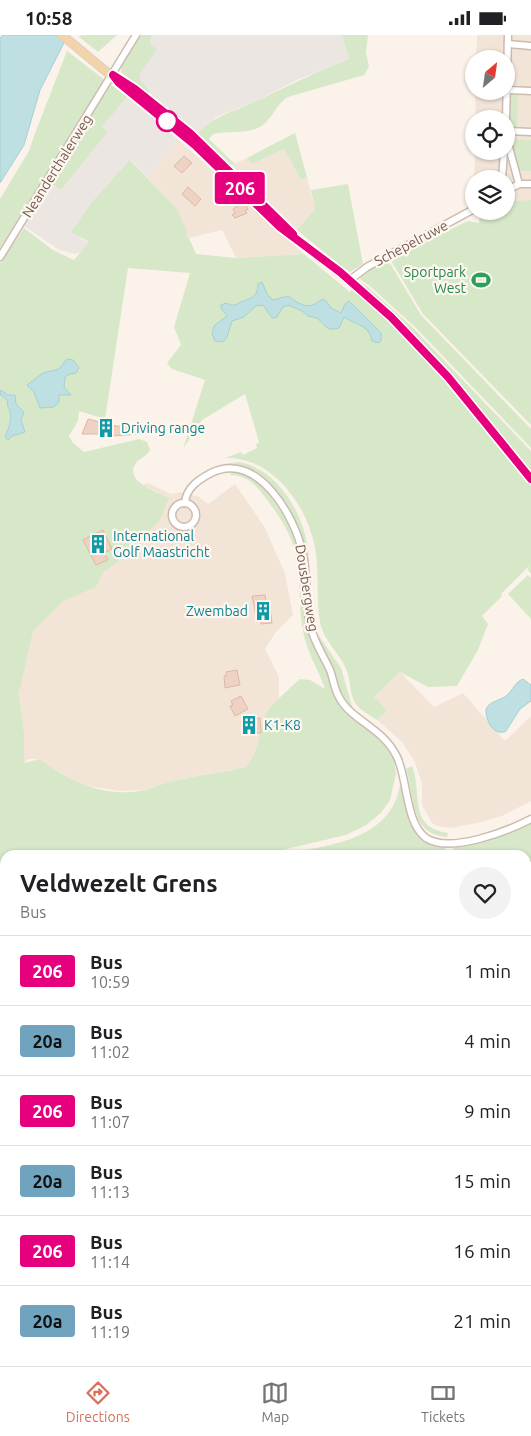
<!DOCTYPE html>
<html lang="en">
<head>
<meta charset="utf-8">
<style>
	body { margin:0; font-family:Ubuntu,sans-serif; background:#f2f2f2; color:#202124; height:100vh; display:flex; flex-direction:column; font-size:19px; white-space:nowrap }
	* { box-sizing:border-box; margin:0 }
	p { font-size:16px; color:#757577 }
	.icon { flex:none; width:28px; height:28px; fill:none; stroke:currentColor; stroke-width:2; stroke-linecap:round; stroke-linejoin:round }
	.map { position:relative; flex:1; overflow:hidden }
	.sheet { position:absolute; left:0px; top:815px; width:531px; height:516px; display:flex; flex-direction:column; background:#fff; border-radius:15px 15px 0 0; box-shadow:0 1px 4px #0004 }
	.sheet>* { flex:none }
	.badge { padding:0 10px; border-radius:4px; font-size:18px; line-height:32px }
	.needle { width:32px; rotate:29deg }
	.buttons { position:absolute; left:465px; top:15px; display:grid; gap:10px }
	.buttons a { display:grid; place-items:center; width:50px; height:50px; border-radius:50%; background:#fff; box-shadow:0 1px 4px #0004; font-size:25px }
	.map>.badge { position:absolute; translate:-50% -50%; box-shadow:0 0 0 2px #fff }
	.round { display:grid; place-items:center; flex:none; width:52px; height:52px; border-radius:26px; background:#f2f2f2 }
	.head { display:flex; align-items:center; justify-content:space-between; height:85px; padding:0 20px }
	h1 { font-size:24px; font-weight:700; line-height:38px }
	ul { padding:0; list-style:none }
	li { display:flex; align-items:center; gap:15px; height:70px; padding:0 20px; border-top:1px solid #e0e0e0 }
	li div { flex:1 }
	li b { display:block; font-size:19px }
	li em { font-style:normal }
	li .badge { min-width:55px; font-weight:700; text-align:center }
	.status { display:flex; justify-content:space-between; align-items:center; height:35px; padding:0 25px; background:#fff; direction:ltr }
	.status svg { height:14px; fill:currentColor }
	.tab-bar { display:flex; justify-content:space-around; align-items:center; height:70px; border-top:1px solid #e0e0e0; background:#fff; font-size:14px; color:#757577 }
	.tab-bar a { display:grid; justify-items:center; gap:2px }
	.tab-bar .selected { color:#da6f5a }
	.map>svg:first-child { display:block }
	.residential { fill:#f2e5d8 }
	.industrial { fill:#ece6e2 }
	.education { fill:#f0e6f7 }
	.green { fill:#d7e8c9 }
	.water { fill:#bfe0e3; stroke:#a6cfd4 }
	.building { fill:#eed2c3; stroke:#dfb8a5 }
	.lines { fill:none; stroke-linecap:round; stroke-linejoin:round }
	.minor-casing { stroke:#ccbbb0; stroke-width:9 }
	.major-casing { stroke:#d8d1ce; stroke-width:10 }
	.minor { stroke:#fff; stroke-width:6 }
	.major { stroke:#f3d3a8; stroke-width:8 }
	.line-casing { stroke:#fff; stroke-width:11 }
	.line { stroke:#e6007e; stroke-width:8 }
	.stop-dot { fill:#fff; stroke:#e6007e; stroke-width:2.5 }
	.labels { text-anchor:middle; stroke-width:4.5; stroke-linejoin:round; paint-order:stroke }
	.street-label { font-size:14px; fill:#745a4f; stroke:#fef7f0 }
	.leisure-label { font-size:14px; fill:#27864d; stroke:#fef7f0; text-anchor:end }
	.culture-label { font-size:14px; fill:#0d838f; stroke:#fef7f0; text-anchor:start }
</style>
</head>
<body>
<div class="status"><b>10:58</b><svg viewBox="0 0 49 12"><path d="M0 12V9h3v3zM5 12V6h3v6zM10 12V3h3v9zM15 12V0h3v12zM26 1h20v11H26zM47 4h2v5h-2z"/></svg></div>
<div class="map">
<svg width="531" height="1331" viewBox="0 0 531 1331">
	<rect width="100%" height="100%" fill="#fbf3ea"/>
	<g class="residential">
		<polygon points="477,0 531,0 531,167 506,170 506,144 474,144 475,116 506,116 506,84 476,84 475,56 506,56 506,24 476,24"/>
		<polygon points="179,105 250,170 304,219 236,223 222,195 189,203 186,200 178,175 147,142"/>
		<polygon points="284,114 301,145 307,142 315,174 297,195 232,130 247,123 252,129"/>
		<polygon points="148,448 171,459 183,457 199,462 208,469 235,449 264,491 285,538 293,580 276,597 265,614 279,642 279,668 258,708 255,721 246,732 181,744 143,755 119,756 83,750 52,733 40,724 28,724 24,728 24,697 17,653 27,594 66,560 96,552 104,537 110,532 159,458 142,450"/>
		<polygon points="400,637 434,672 463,658 505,706 531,681 531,766 502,781 477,788 451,793 437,791 432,788 422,770 422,749 414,725 401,706 377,685 386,676 374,662"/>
		<polygon points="531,832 531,1331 216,1331 220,1326 526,1326 526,835"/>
		<polygon points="0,1172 5,1175 5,1326 202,1326 201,1331 0,1331"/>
	</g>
	<g class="industrial">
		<polygon points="141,0 342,0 349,24 297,45 252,68 216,82 198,99 121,34"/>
		<polygon points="127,62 179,105 147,142 131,125 81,204 89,207 86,212 82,217 75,219 59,215 24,191 52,149 61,155 108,97 102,92"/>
	</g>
	<polygon class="education" points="526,1050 531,1054 531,1110 526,1115"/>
	<g class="green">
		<polygon points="81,0 117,0 98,17 79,2"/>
		<polygon points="139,0 151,0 150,9 157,15 140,38 140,45 149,55 147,58 121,37 122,29"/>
		<path d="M342 0H368L366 17 369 32 364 40 288 62C277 68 274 81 264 89 250 101 230 95 213 99L209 104 235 129 232 130 198 99C212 81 234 77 254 67 286 52 316 37 349 24Z"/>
		<polygon points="67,16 127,62 102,92 108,97 61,155 44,144 0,213 0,164 29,116 34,101"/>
		<polygon points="512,58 518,59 517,93 510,92 508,88 510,60"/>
		<polygon points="295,98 307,142 301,145 284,114 252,129 247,123"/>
		<polygon points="511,104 531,105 531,136 519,136"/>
		<path d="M130 125 178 175 187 197 186 200 189 203 196 219 236 223 304 219 350 257 355 251 413 308 458 358 531 448V539L528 535 529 531 501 559 502 561 482 581 488 589 478 615 457 651 428 652 400 637 374 662 387 676 377 685C370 680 361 676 356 669 349 660 351 647 347 636 340 618 324 607 320 587 316 565 319 541 316 519 310 474 274 421 225 423L241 417 243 420 257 413 256 409 259 407 245 359 202 385 183 414 205 345 172 334 167 328 181 310 174 292 190 238 128 233 105 384 79 376 78 386 69 401 73 408 84 417 139 404 147 407 150 415C147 421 140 423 136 428 123 446 157 457 169 463L160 485 124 522 104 537 96 552 63 566 33 596 20 654 18 656 24 697V728L40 724C68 746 108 764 144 755 156 752 166 747 178 745 200 740 223 737 246 732 261 713 258 698 267 677 268 673 295 648 300 644L310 645 325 654C319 636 308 619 304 601 298 576 301 550 297 525 293 501 279 480 264 461 255 449 246 440 230 440L233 435 242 437 258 446 266 455 292 493 302 523 305 569 335 659 378 699 394 722 396 739 390 765 381 778 366 790 346 800 261 820H5V1157L0 1154V228L24 193 53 215 74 225 89 207 71 197 93 166Z"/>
		<polygon points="348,149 363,229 350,237 341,231 297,195 315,174 311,155"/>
		<polygon points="531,165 531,390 423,279 390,224 468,186 479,188 480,179 485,176 506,176 506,167"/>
		<polygon points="388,225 421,280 531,394 531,413 417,294 370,251 360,244 363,239"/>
		<polygon points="358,246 368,252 412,292 531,416 531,440 471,366 360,250"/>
		<path d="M238 427C281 433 310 489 309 529L308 518 301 499 282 466 239 432 224 429Z"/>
		<polygon points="528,540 531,543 531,584 508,559"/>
		<polygon points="314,594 341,633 353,674 341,658"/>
		<path d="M412 731C423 758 407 792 448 798L447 802C409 799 415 762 406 734Z"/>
		<path d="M401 740 411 786 416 798 421 802 447 811 443 820H279C329 810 398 806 401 740Z"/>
		<polygon points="531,787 531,826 526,829 526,820 455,820 453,814 456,810 501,800"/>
		<polygon points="526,1284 531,1285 531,1331 325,1331 321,1326 526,1326"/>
		<polygon points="152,1326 208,1326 206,1331 150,1331"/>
		<polygon points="223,1326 314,1326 318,1331 254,1331 254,1327"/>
	</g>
	<g class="water">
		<polygon points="3,0 68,0 40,55 24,110 0,148 0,3"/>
		<path d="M262 247 267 259 273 265 288 261C301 270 308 276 322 264L326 266 331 273 341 278 345 269 349 266 381 298V306L379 308 372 306C369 289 355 290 344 282L339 293C326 297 325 289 317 283L308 281 302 276 288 270 282 273 277 282 272 283 263 270 256 271 244 282 232 286 227 302 223 307 215 306 212 299 214 291 227 281 221 273V270L226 268C233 271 234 271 241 267 253 262 257 263 258 249Z"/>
		<polygon points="67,324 73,325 79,333 76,338 70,339 65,342 64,352 71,360 59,360 59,367 54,372 40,373 34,357 27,350 43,338 59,334"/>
		<path d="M1 355 8 360H15L16 369 24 377 21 385 25 397 12 401 8 405 5 402C8 395 12 386 10 377 9 372 6 371 8 366L0 359Z"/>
		<path d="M523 644 531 650V666L520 674 506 696C494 702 485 685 486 674 490 666 499 666 506 661 513 655 515 647 523 644Z"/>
	</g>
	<g class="building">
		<polygon points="184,121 192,128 182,138 174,131"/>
		<polygon points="188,152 201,164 195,171 182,159"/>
		<polygon points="244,167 248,174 245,176 247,178 235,183 232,180 235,178 233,174"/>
		<polygon points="88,384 116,391 142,393 140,399 113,401 114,399 82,399"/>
		<polygon points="103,495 112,514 104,518 108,525 96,530 83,505"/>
		<polygon points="265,560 266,567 269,566 272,588 261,589 261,585 257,585 252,561"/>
		<polygon points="237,635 240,650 225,653 224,641 226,641 226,637"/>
		<polygon points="241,661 248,674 235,681 230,671 233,670 231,666"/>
		<polygon points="260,683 261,698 249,698 249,695 246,695 245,684"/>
	</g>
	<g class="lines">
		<g class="minor-casing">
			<g id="minor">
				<polyline points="508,9 531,11"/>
				<polyline points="506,55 531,56"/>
				<polyline points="506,84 508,0"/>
				<polyline points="506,96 531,97"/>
				<polyline points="506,101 519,149"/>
				<polyline points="502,144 504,116"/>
				<polyline points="506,156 519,149 531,149"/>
				<polyline points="0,222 136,0"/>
				<polyline points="350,245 367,232 474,174"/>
				<circle cx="184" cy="480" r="12"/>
				<path d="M185 468C186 453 198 445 211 438 257 415 295 481 303 519 308 542 305 567 310 590 314 607 323 620 330 635 333 643 334 652 338 660 349 685 383 692 397 722 408 745 405 787 426 803 450 819 508 796 531 784"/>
				<polyline points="526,834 531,830"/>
				<polyline points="526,908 531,913"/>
				<polyline points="526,977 531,972"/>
				<polyline points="526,986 531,991"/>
				<polyline points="526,1139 531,1140"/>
				<polyline points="0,1175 5,1178"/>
				<polyline points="526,1233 531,1234"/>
				<polyline points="0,1249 5,1240"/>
				<polyline points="526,1254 531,1239"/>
				<polyline points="526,1283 531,1285"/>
				<polyline points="0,1300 5,1303"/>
				<polyline points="52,1326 65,1331"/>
				<polyline points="316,1326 321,1331"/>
				<polyline points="14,1331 15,1326"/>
				<polyline points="148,1331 150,1326"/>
			</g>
		</g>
		<g class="major-casing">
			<g id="major">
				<polyline points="62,0 196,111 280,192 339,237 391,282 448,342 531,444"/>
				<polyline points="125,47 190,98 227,133"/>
			</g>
		</g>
		<use href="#minor" class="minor"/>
		<use href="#major" class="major"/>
	</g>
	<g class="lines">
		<g class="line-casing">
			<polyline id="line" points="293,199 190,98 135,54 113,40 119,48 196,111 280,192 340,237 391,282 448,342 531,444"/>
		</g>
		<use href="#line" class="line"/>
	</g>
	<defs>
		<g id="stadium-bare" transform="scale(1.5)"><path d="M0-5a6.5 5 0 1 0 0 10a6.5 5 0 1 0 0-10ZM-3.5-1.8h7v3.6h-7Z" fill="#2e9e5b" stroke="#fef7f0" stroke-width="2.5" paint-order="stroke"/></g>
		<g id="building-bare" transform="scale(1.5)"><path d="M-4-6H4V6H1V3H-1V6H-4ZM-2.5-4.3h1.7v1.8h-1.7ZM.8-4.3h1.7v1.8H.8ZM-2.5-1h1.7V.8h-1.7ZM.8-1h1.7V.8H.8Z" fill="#0f9aa8" stroke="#fef7f0" stroke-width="2.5" paint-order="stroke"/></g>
	</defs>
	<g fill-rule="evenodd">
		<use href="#stadium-bare" x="481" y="245"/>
		<use href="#building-bare" x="106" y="393"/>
		<use href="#building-bare" x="98" y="509"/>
		<use href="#building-bare" x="263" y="576"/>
		<use href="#building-bare" x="249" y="690"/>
	</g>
	<circle class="stop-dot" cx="167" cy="86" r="10"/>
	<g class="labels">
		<g class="street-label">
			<text transform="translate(57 131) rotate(-58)" y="5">Neanderthalerweg</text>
			<text transform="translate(411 208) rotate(-28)" y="5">Schepelruwe</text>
			<text transform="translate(307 553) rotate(81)" y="5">Dousbergweg</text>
		</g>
		<g class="leisure-label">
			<text x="466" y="242">Sportpark<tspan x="466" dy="16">West</tspan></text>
		</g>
		<g class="culture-label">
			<text x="121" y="398">Driving range</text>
			<text x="113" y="506">International<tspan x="113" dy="16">Golf Maastricht</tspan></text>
			<text x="248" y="581" text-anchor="end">Zwembad</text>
			<text x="264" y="695">K1-K8</text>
		</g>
	</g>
</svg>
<div class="buttons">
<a><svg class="needle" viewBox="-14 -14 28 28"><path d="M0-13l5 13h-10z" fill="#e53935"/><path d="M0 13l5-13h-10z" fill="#757577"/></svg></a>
<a><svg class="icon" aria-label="locate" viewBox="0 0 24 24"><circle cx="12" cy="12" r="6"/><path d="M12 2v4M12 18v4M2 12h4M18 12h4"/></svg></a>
<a><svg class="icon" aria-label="layers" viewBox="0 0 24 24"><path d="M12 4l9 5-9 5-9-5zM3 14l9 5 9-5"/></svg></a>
</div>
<b class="badge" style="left:240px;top:153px;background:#e6007e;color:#fff">206</b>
<section class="sheet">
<div class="head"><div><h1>Veldwezelt Grens</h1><p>Bus</p></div><a class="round"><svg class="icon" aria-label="heart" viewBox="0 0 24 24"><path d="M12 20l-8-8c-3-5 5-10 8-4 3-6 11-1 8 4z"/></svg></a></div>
<ul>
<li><span class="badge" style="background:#e6007e;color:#fff">206</span><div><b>Bus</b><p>10:59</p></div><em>1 min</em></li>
<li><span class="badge" style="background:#70a3bd;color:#111">20a</span><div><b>Bus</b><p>11:02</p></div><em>4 min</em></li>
<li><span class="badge" style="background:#e6007e;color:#fff">206</span><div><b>Bus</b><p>11:07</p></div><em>9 min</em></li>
<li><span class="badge" style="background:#70a3bd;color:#111">20a</span><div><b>Bus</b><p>11:13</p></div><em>15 min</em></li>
<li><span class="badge" style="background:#e6007e;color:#fff">206</span><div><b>Bus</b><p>11:14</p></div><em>16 min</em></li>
<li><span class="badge" style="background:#70a3bd;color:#111">20a</span><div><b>Bus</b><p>11:19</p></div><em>21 min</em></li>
</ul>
</section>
</div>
<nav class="tab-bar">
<a class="selected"><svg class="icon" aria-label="directions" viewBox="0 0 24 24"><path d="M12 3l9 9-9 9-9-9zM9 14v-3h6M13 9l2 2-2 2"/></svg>Directions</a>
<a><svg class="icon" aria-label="map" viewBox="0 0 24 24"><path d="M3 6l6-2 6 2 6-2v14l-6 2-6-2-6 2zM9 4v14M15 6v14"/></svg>Map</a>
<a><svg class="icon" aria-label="tickets" viewBox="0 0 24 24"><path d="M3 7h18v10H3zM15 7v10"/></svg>Tickets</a>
</nav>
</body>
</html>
